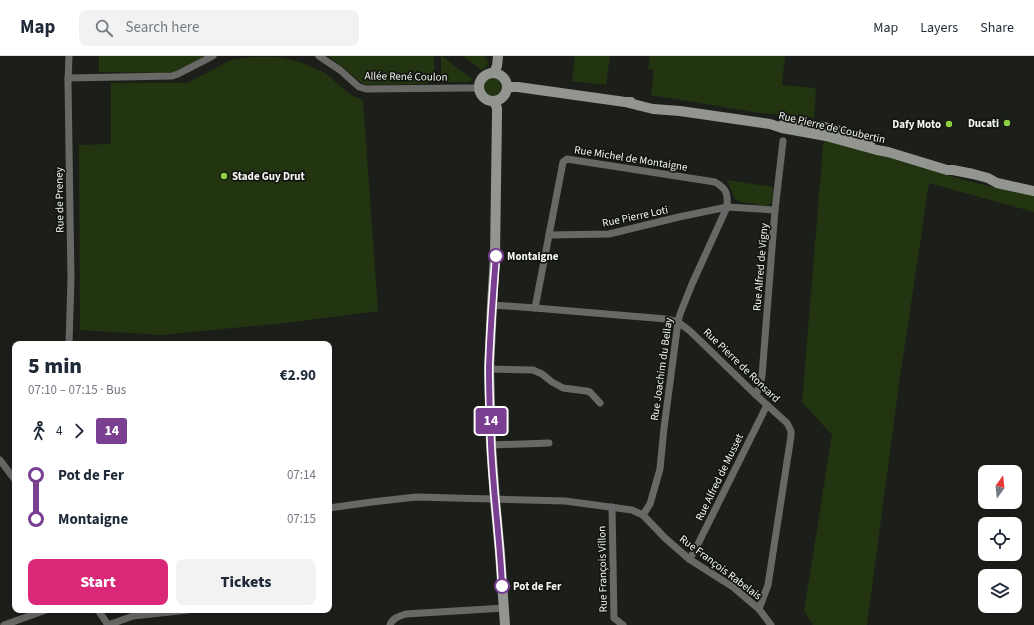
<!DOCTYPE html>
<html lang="en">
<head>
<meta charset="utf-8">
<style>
	body { margin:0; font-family:"Source Sans 3",sans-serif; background:#f2f2f3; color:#1f2937; height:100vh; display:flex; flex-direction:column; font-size:15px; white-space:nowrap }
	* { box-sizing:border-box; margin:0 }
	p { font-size:13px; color:#747a83 }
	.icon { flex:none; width:22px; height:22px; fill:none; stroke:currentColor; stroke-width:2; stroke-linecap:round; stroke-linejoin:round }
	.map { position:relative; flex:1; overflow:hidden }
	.side { position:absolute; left:12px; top:285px; width:320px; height:272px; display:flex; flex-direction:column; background:#fff; border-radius:8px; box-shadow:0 4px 16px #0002 }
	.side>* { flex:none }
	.badge { padding:0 8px; border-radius:3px; font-size:14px; line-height:26px }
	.needle { width:26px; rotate:15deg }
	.fabs { position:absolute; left:978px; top:409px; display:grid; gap:8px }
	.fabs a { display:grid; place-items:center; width:44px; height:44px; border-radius:8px; background:#fff; box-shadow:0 4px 16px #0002; font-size:20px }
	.map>.badge { position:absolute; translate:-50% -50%; box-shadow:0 0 0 2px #fff }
	.legs { display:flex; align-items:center; gap:6px; height:44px; padding:0 16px; font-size:13px }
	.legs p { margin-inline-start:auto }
	.headline { display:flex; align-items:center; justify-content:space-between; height:68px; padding:0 16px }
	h1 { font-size:22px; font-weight:800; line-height:30px }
	.primary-button { display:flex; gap:8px; margin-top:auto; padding:8px 16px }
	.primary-button a { flex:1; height:46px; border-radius:8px; background:#db2777; color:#fff; font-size:16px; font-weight:800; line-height:46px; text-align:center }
	.primary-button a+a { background:#f2f2f3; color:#1f2937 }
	ul { padding:0 16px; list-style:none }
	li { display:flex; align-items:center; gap:14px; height:44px; font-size:15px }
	li i { display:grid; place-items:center; width:6px; height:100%; margin:0 5px; background:currentColor }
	li i::after { content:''; width:10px; height:10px; margin:-5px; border:3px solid; border-radius:50%; background:#fff }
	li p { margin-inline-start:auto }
	li:first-child i { background:linear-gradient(#0000 50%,currentColor 0) }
	li:last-child i { background:linear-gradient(currentColor 50%,#0000 0) }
	header { display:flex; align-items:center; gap:24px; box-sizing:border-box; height:56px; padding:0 20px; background:#fff; border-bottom:1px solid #e0e1e3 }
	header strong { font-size:19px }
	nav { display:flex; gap:22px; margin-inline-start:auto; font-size:14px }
	.search { width:280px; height:36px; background:#f2f2f3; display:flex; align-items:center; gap:10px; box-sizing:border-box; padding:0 14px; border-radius:8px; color:#747a83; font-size:15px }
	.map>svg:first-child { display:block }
	.green { fill:#233411 }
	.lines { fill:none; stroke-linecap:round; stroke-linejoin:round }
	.street { stroke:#686966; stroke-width:7 }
	.secondary { stroke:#929590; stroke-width:10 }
	.line-1-casing { stroke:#fff; stroke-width:9 }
	.line-1 { stroke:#7a3f91; stroke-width:6 }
	.poi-dot { fill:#8ece43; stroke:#131610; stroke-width:1.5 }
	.stop-1-dot { fill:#fff; stroke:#7a3f91; stroke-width:2 }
	.labels { text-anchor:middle; stroke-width:3.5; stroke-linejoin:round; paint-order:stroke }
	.street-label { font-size:11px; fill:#f3f6f2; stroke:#131610 }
	.poi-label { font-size:11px; font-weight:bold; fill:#f3f6f2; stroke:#131610; text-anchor:end }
	.stop-label { font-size:11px; font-weight:bold; fill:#f3f6f2; stroke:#131610; text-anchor:start }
</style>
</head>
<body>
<header>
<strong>Map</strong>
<div class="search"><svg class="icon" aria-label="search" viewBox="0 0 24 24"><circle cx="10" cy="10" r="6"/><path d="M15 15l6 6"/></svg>Search here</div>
<nav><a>Map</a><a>Layers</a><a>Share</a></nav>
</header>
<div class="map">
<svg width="1034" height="569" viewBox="0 0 1034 569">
	<rect width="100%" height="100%" fill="#1c1f19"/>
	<g class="green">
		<polygon points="99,0 206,0 178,15 170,17 99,16"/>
		<polygon points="329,0 434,0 434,23 431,26 426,28 366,29 362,27"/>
		<polygon points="441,0 442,0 473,24 468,26 442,26 441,23"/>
		<polygon points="463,0 484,0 489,8 482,14"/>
		<polygon points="575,0 610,0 606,29 572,25"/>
		<polygon points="650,0 785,0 782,29 816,32 814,62 803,60 759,57 651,39 654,14 648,13"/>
		<polygon points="249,1 276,1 300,6 325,17 351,39 363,44 378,255 285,267 161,279 80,274 79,89 111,88 111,27 187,27 231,4"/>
		<circle cx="493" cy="31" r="9"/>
		<polygon points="825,82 967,125 1034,140 1034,156 929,127 899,328 867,569 813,569 804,555 832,379 802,346 823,91"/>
		<polygon points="727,124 773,131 773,141 771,147 767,150 741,146 735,143"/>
	</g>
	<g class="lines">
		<g class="street">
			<polyline points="69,0 68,26 71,223 69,288"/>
			<polyline points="319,0 340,14 359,31 366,33 466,32 474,32 479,33"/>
			<polyline points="68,22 172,20 178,18 213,0"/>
			<path d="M549 179 563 106 567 103 715 126C727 133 728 138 727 151L692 228 680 258 678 266 664 372 660 413 650 448 643 459"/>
			<polyline points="492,249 535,252 666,263 678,266 690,275 756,339 787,367 791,375 791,380 768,529 759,553"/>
			<polyline points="535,252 549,179 609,178 679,161 727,151 775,154"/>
			<polyline points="489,313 533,314 542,318 552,326 563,332 586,335 590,336 600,347"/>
			<polyline points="756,339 760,329 762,320 775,154 783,85"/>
			<polyline points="491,389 549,387"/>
			<polyline points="0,404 15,424"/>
			<polyline points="612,451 614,562 623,569"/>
			<polyline points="329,452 372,446 416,441 565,445 632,454 643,459 665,482 689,503 733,531 759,553 771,569"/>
			<polyline points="689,503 694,496 767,349"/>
			<polyline points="98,554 108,569 133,560 188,554"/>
			<polyline points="4,569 46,554"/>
			<path d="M390 569C392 562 400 560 406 558L504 552"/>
		</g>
		<g class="secondary">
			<circle cx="493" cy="31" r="14"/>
			<polyline points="494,17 497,10 498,0"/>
			<polyline points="507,31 518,31 625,46 631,46"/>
			<polyline points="494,45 497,52 497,58 495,200 492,249 489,313 491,389 495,444 500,497 505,569"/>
			<polyline points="625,46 653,53 680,55 770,68 782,72 826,80 877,94 888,96 947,114 953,114 973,118 988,122 997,127 1034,135"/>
			<path d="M783 68C813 66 843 74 870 87"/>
		</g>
	</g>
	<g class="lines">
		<g class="line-1-casing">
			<path id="line-1" d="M496 200C493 238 490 275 489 312 489 338 490 363 491 388 493 436 500 483 502 530"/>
		</g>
		<use href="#line-1" class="line-1"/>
	</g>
	<g class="poi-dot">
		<circle cx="1007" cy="67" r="4"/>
		<circle cx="949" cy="68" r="4"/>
		<circle cx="224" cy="120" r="4"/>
	</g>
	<g class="stop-1-dot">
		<circle cx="496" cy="200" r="7"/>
		<circle cx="502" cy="530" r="7"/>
	</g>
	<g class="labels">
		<g class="street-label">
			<text transform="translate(406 20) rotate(1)" y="4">Allée René Coulon</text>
			<text transform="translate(832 71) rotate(13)" y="4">Rue Pierre de Coubertin</text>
			<text transform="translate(631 102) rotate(9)" y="4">Rue Michel de Montaigne</text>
			<text transform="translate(59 144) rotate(-91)" y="4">Rue de Preney</text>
			<text transform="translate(635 160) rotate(-12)" y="4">Rue Pierre Loti</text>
			<text transform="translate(760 211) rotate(-85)" y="4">Rue Alfred de Vigny</text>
			<text transform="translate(742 309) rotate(44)" y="4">Rue Pierre de Ronsard</text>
			<text transform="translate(661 313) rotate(-82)" y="4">Rue Joachim du Bellay</text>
			<text transform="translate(719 421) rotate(-64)" y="4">Rue Alfred de Musset</text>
			<text transform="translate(721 511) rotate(37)" y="4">Rue François Rabelais</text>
			<text transform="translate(602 513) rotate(-91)" y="4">Rue François Villon</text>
		</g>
		<g class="poi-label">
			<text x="999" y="71">Ducati</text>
			<text x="941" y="72">Dafy Moto</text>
			<text x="232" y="124" text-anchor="start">Stade Guy Drut</text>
		</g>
		<g class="stop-label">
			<text x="507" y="204">Montaigne</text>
			<text x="513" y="534">Pot de Fer</text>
		</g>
	</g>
</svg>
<div class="fabs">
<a><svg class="needle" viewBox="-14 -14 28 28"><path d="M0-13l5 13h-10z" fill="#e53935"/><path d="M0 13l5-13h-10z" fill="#747a83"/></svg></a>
<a><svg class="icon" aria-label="locate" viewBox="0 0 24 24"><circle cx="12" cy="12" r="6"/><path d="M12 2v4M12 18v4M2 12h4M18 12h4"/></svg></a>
<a><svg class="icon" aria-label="layers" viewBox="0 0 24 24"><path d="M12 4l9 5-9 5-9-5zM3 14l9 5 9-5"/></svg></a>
</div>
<b class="badge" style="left:491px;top:365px;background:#7a3f91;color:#fff">14</b>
<section class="side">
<div class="headline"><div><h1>5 min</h1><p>07:10 – 07:15 · Bus</p></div><b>€2.90</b></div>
<div class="legs"><svg class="icon" aria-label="walk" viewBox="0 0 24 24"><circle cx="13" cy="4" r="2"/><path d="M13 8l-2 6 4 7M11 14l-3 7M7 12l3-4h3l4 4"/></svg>4<svg class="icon" aria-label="forward" viewBox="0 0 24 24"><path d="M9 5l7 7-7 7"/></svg><b class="badge" style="background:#7a3f91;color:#fff">14</b></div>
<ul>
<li><i style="color:#7a3f91"></i><b>Pot de Fer</b><p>07:14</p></li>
<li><i style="color:#7a3f91"></i><b>Montaigne</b><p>07:15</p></li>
</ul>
<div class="primary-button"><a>Start</a><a>Tickets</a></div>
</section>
</div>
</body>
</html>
